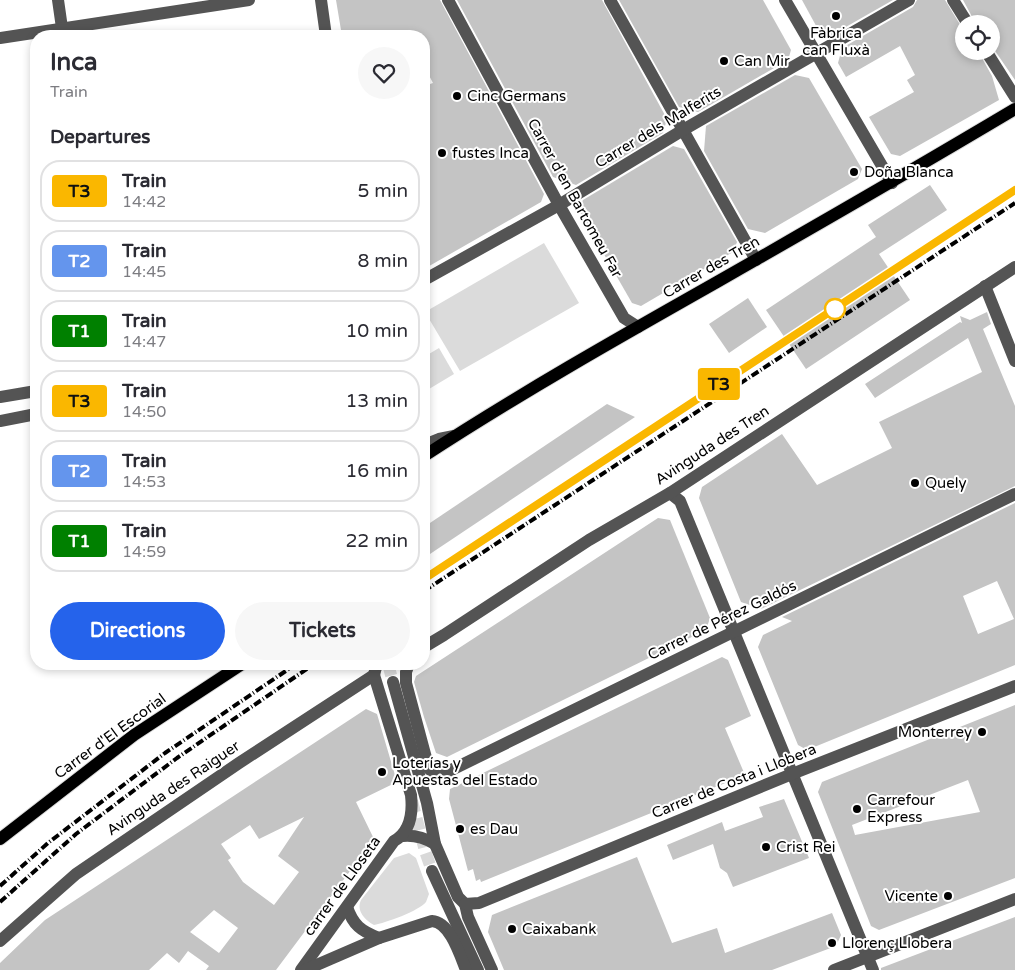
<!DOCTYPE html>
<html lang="en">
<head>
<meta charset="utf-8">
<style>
	body { margin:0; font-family:"Varela Round",sans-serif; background:#f7f7f7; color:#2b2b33; height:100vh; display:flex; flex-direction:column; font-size:19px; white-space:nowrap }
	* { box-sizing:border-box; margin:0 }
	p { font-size:16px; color:#7c7c81 }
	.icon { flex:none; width:28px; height:28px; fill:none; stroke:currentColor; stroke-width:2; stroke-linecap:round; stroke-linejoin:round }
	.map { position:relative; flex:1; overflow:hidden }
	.details { position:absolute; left:30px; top:30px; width:400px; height:640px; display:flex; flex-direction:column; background:#fff; border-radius:20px; box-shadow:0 2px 8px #0003 }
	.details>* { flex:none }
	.badge { padding:0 10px; border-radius:4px; font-size:18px; line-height:32px }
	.buttons { position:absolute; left:955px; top:15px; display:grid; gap:10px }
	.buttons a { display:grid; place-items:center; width:45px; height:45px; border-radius:50%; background:#fff; box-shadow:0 2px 8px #0003; font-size:25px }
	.map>.badge { position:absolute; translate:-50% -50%; box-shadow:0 0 0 2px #fff }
	h2 { padding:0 20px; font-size:19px; line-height:45px }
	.round { display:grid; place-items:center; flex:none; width:52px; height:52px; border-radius:26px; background:#f7f7f7 }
	.headline { display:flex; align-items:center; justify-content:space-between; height:85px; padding:0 20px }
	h1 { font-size:24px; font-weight:700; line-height:38px }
	.primary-button { display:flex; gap:10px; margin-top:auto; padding:10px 20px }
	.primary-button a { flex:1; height:58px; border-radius:30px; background:#2563eb; color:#fff; font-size:20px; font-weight:700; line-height:58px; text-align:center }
	.primary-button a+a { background:#f7f7f7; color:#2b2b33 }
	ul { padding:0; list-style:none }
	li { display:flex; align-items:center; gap:15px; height:62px; margin:0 10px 8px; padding:0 10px; border:2px solid #e1e1e2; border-radius:20px }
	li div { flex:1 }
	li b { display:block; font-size:19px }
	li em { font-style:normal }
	li .badge { min-width:55px; font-weight:700; text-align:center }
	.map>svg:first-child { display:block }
	.green { fill:#dbdbdb }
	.building { fill:#c4c4c4; fill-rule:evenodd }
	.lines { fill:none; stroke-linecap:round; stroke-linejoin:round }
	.minor-tunnel { stroke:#d9d9d9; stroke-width:12; stroke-dasharray:12 6; stroke-linecap:butt }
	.major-casing { stroke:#dbdbdb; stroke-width:14 }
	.minor { stroke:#545454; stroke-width:12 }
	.major { stroke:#000; stroke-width:12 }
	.rail { stroke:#000; stroke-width:4; stroke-dasharray:8 2.5 1 2.5; stroke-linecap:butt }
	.line-casing { stroke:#fff; stroke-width:11 }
	.line { stroke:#fab700; stroke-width:8 }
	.poi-dot { fill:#000; stroke:#fff; stroke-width:2 }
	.stop-dot { fill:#fff; stroke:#fab700; stroke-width:2.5 }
	.labels { text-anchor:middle; stroke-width:4; stroke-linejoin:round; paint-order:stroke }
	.poi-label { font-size:15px; fill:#000; stroke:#fff; text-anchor:start }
	.street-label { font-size:15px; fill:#000; stroke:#fff }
</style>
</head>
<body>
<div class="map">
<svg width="1015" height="970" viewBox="0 0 1015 970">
	<rect width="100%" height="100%" fill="#fff"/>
	<g class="green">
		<polygon points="544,243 579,303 460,371 425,312"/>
		<polygon points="439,348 454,374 429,389 424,381 424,357"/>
		<path d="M409 853 416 858 429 894C428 897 427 899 426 902 419 911 385 923 374 925 365 920 356 911 361 900L394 858Z"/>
	</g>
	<g class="building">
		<polygon points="336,0 440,0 544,194 541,202 424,269 424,86 433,83 424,66 424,36 407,36 405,33 386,36 342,36"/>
		<polygon points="457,0 602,0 667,119 663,133 576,185 553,177"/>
		<polygon points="619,0 763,0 791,50 788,60 698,112 679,107"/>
		<polygon points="802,0 893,0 830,36 820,33"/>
		<polygon points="917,0 945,0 964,31 964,51 978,51 992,76 999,100 900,156 891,154 869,117 914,92 907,80 915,75 900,46 846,77 838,63 842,48 913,7"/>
		<polygon points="963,0 1015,0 1015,80 991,45 991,24 976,24"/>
		<polygon points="795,75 809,78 862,169 858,179 765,233 748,229 704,151 706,126"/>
		<polygon points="673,146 684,149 737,242 733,252 641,306 632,303 578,209 583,200"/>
		<polygon points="930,185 947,210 879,254 910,300 806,369 766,310 876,237 868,225"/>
		<polygon points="748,298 767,327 729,353 709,324"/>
		<polygon points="987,312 991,324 983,329 1015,406 1015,486 761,609 741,602 699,498 702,487 782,434 817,485 892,448 879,422 982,372 968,338 875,398 865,384 960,322 962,323 960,316 970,320"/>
		<polygon points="607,404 635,417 424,558 424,527"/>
		<path d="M1015 503V665L807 750 798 745 758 647 763 635 792 621 782 617ZM997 581 1014 619 978 634 963 596Z"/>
		<polygon points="658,518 670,520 710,618 706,630 447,757 436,753 424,717 414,682 416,676"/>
		<polygon points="722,657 728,660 751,716 725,728 745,775 481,882 480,879 476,881 473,869 468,871 449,799 450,789"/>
		<path d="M1015 705V878L879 930 871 926 818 792 822 782ZM968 780 980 812 855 835 852 825Z"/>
		<path d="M366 709 377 714 397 782 356 802 374 839 276 970H206L209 966 188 951 179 963 167 953 149 970H0V963L45 920ZM304 817 278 856 299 872 274 905 243 882 228 860 231 858 221 844 250 825 259 839ZM214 910 238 928 219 953 190 932Z"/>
		<polygon points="784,799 809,858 733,887 727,873 720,868 713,844 673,860 667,845 722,822 725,831 763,817 759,807"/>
		<polygon points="637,857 672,943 717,928 725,953 832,913 841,935 836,946 772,970 504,970 488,932 492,915"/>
		<polygon points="1015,917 1015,970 881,970 881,968"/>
	</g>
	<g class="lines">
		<g class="minor-tunnel">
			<polyline points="388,664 393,682"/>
			<polyline points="412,801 425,851 432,871"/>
		</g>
		<g class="major-casing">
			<g id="major">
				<path d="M424 456C519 394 618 338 717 282 817 225 916 168 1015 109"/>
				<polyline points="0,839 134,735 242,664"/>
			</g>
		</g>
		<g class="minor">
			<polyline points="58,0 63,35"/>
			<polyline points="321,0 326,36"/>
			<polyline points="448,0 559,205 624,318 638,327"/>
			<polyline points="610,0 756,260"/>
			<polyline points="785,0 892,183"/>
			<polyline points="953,0 968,24"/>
			<polyline points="0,38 249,0"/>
			<polyline points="986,51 1015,97"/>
			<polyline points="424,280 559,205 683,130 909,0"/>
			<polyline points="985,286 1015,361"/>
			<polyline points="0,397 36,391"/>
			<polyline points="0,421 36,414"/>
			<polyline points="424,445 439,439 454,436"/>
			<polyline points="670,493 680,501 873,970"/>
			<polyline points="424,647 444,635 589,540 670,493 1015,267"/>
			<polyline points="409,664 406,672 406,683 429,769 435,774 443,774 1015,494"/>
			<polyline points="374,675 376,667 380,664"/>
			<polyline points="393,682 427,803 435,844 458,897 465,904 468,917 492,970"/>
			<path d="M403 836C414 835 425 838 435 844"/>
			<polyline points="432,871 478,970"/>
			<polyline points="465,904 479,903 792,774 1015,686"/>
			<path d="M347 907C353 925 361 931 379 938"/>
			<polyline points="0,941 76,874 239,763 374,675"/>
			<path d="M301 970 394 841C410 832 413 813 411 795L374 675"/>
			<path d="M305 970 379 938 432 921C450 922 460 955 466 970"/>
			<polyline points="834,970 1015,899"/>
		</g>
		<use href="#major" class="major"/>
		<g class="rail">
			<polyline points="424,579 1015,190"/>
			<polyline points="424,591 1015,203"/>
			<polyline points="0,886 48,843 165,753 296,664"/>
			<polyline points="0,902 76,834 177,758 314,664"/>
		</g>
	</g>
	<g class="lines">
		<g class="line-casing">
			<polyline id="line" points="424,579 1015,190"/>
		</g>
		<use href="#line" class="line"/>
	</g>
	<g class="poi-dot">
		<circle cx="836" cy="16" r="5"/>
		<circle cx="724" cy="61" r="5"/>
		<circle cx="457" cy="96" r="5"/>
		<circle cx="442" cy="153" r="5"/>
		<circle cx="854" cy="172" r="5"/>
		<circle cx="915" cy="483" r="5"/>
		<circle cx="982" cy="732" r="5"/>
		<circle cx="382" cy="772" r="5"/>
		<circle cx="857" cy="809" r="5"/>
		<circle cx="460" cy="829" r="5"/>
		<circle cx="766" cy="847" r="5"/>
		<circle cx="948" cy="896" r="5"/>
		<circle cx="512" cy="929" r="5"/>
		<circle cx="832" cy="943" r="5"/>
	</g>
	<circle class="stop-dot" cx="835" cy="309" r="10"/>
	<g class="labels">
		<g class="poi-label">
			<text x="836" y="38" text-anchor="middle">Fàbrica<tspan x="836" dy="17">can Fluxà</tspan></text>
			<text x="734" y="66">Can Mir</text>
			<text x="467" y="101">Cinc Germans</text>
			<text x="452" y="158">fustes Inca</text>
			<text x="864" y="177">Doña Blanca</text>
			<text x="925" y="488">Quely</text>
			<text x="972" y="737" text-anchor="end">Monterrey</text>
			<text x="392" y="768">Loterías y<tspan x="392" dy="17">Apuestas del Estado</tspan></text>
			<text x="867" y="805">Carrefour<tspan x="867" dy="17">Express</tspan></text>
			<text x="470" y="834">es Dau</text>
			<text x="776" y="852">Crist Rei</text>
			<text x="938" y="901" text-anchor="end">Vicente</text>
			<text x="522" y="934">Caixabank</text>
			<text x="842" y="948">Llorenç Llobera</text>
		</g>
		<g class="street-label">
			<text transform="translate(658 127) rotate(-31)" y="5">Carrer dels Malferits</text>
			<text transform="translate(575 198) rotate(61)" y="5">Carrer d'en Bartomeu Far</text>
			<text transform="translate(711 267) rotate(-30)" y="5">Carrer des Tren</text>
			<text transform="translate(712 445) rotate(-33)" y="5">Avinguda des Tren</text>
			<text transform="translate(722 620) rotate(-26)" y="5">Carrer de Pérez Galdós</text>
			<text transform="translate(110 736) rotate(-36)" y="5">Carrer d'El Escorial</text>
			<text transform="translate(734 781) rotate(-22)" y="5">Carrer de Costa i Llobera</text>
			<text transform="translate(173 788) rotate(-34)" y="5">Avinguda des Raiguer</text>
			<text transform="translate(342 886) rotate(-54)" y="5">carrer de Lloseta</text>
		</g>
	</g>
</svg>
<div class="buttons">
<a><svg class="icon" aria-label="locate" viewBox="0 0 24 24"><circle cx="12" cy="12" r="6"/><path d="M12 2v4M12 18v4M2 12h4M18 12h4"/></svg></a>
</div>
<b class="badge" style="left:719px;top:384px;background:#fab700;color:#111">T3</b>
<section class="details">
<div class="headline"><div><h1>Inca</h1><p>Train</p></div><a class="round"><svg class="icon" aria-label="heart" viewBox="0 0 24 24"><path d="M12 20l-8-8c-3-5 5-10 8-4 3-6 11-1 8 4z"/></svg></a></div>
<h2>Departures</h2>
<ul>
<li><span class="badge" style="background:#fab700;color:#111">T3</span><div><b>Train</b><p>14:42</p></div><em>5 min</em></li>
<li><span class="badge" style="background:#6495ed;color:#fff">T2</span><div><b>Train</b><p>14:45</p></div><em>8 min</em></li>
<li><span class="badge" style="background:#008000;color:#fff">T1</span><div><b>Train</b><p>14:47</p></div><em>10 min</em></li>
<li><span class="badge" style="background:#fab700;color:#111">T3</span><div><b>Train</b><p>14:50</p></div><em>13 min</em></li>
<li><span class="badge" style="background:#6495ed;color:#fff">T2</span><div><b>Train</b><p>14:53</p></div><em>16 min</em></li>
<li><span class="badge" style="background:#008000;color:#fff">T1</span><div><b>Train</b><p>14:59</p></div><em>22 min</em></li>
</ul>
<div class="primary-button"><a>Directions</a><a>Tickets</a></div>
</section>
</div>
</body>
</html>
